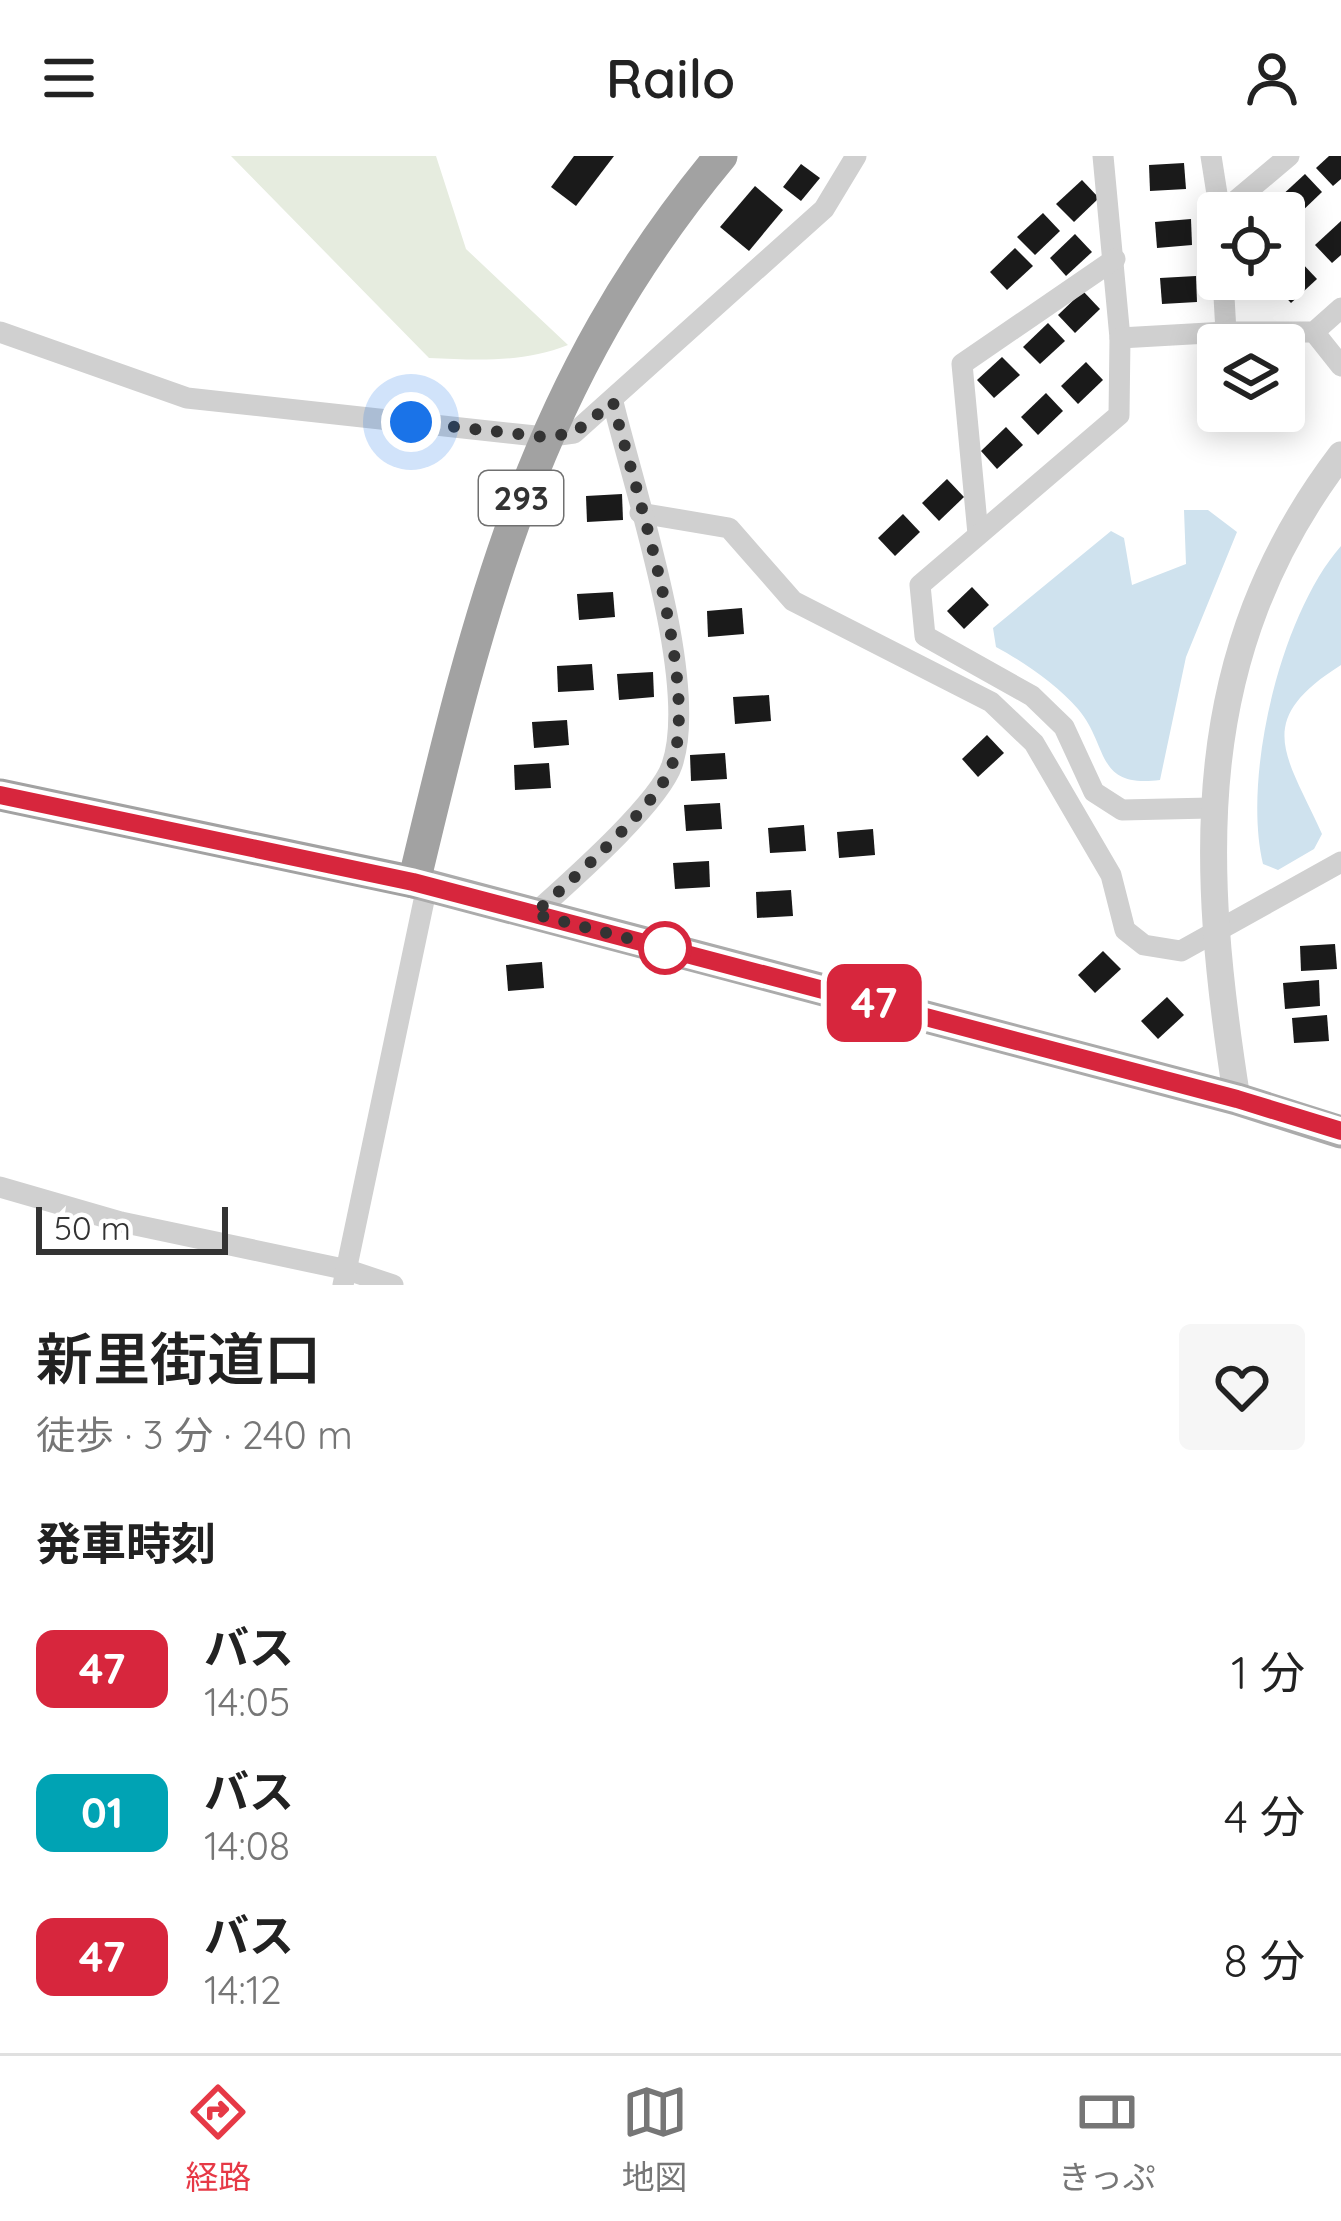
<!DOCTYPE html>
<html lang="ja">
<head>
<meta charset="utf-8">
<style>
	body { margin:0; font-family:Quicksand,"Noto Sans JP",sans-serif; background:#f6f6f6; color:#222; height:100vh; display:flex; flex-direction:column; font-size:45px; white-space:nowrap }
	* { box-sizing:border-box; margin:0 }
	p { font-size:39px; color:#767676 }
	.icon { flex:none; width:66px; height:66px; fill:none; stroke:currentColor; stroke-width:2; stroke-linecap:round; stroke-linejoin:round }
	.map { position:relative; height:1129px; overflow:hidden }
	.side { display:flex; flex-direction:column; background:#fff; flex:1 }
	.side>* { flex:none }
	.badge { padding:0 24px; border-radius:18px; font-size:42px; line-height:78px }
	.buttons { position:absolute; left:1197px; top:36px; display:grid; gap:24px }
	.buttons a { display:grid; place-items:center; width:108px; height:108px; border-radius:12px; background:#fff; box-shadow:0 6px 30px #0003; font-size:60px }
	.scale { position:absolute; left:36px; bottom:30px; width:192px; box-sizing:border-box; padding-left:12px; border:6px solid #333; border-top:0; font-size:33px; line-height:42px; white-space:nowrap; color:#333; -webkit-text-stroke:9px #fff; paint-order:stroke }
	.you { position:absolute; width:60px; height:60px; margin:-30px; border:9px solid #fff; border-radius:50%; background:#1a73e8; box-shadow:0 0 0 18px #1a73e833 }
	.map>.badge { position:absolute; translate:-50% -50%; box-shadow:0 0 0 6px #fff }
	h2 { padding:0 36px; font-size:45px; line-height:108px }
	.round { display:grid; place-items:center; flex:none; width:126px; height:126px; border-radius:12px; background:#f6f6f6 }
	.overview { display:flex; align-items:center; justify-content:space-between; height:204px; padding:0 36px }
	h1 { font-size:57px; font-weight:600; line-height:90px }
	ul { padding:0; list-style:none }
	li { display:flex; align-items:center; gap:36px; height:144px; padding:0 36px }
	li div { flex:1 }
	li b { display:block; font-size:45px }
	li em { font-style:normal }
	li .badge { min-width:132px; font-weight:700; text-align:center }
	header { display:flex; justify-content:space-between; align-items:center; height:156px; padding:0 36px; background:#fff; font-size:54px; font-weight:600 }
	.menu { display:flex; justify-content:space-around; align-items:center; height:168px; border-top:3px solid #e0e0e0; background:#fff; font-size:33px; color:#767676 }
	.menu a { display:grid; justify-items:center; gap:6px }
	.menu .active { color:#e63946 }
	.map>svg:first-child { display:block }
	.green { fill:#e6ecdf }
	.water { fill:#cfe2ee }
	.building { fill:#1a1a1a }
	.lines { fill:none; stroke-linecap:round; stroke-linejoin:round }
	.minor { stroke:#d0d0d0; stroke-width:21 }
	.tertiary { stroke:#d0d0d0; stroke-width:27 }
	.primary { stroke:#ababab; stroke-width:33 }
	.trunk { stroke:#a2a2a2; stroke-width:33 }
	.line-casing { stroke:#fff; stroke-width:27 }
	.line { stroke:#d7263d; stroke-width:18 }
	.walk { stroke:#333; stroke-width:12; stroke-dasharray:0 21.6 }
	.stop-dot { fill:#fff; stroke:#d7263d; stroke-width:6 }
	.labels { text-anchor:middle; stroke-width:12; stroke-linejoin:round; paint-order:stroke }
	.shield { fill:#fff; stroke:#707070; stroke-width:3 }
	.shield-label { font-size:33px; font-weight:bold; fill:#333 }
</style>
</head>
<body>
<header><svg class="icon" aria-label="menu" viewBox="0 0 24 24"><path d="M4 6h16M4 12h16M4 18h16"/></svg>Railo<svg class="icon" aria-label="person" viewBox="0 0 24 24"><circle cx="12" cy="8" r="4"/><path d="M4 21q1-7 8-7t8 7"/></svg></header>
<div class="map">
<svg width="1341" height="1129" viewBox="0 0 1341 1129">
	<rect width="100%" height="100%" fill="#fff"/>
	<path class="green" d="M231 0H436L466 93 568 189C523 207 477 204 429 202Z"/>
	<g class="water">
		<path d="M1184 354H1208L1237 376 1186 501 1160 624C1094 632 1110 591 1078 553 1057 529 1024 506 996 491L993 472 1111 375 1124 382 1132 429 1186 408Z"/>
		<path d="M1341 390V509C1252 565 1286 598 1322 678L1314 693 1278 714 1263 708C1242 620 1281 458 1341 390Z"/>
	</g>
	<g class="building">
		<polygon points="574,0 614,0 576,50 551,31"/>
		<polygon points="1329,0 1341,0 1341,23 1333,30 1316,12"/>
		<polygon points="1184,7 1186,33 1150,35 1149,9"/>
		<polygon points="801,8 820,22 801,45 783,31"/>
		<polygon points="1305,18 1322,36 1297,60 1279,42"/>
		<polygon points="1082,24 1099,42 1074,66 1056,48"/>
		<polygon points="755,30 783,54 749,95 720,71"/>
		<polygon points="1043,57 1060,75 1035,99 1017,81"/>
		<polygon points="1191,63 1192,89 1157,92 1155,66"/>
		<polygon points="1341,65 1341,99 1332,107 1315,89"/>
		<polygon points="1075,78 1092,96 1066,120 1050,102"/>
		<polygon points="1015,92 1033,110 1007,134 990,116"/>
		<polygon points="1300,105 1317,123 1291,147 1274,129"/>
		<polygon points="1196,120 1197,146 1162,148 1160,122"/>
		<polygon points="1083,135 1100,153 1075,177 1058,159"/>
		<polygon points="1048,167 1065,185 1040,208 1023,191"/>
		<polygon points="1002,201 1020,219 994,242 977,224"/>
		<polygon points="1086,206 1103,224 1078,248 1061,230"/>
		<polygon points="1046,237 1063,255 1038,279 1021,261"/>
		<polygon points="1006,271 1023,289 997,313 981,295"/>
		<polygon points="947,323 964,341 939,365 922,347"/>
		<polygon points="622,338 623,364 587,366 586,340"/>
		<polygon points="903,358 920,376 895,400 878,382"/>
		<polygon points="972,431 989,449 964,473 947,455"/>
		<polygon points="613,436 615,461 579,464 577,438"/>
		<polygon points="742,452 744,478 708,481 707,455"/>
		<polygon points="592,508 594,534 558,536 557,510"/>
		<polygon points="653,516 654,541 619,544 617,518"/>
		<polygon points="769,539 771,565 735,568 733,541"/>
		<polygon points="567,564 569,589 534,592 532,566"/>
		<polygon points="987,579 1004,597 978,621 962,603"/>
		<polygon points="725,597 727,623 691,625 690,599"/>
		<polygon points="549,607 551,632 515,634 514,609"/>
		<polygon points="720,647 722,673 686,675 684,649"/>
		<polygon points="804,669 806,695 770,697 768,672"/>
		<polygon points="873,673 875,699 839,702 837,676"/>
		<polygon points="709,705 710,731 675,733 673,707"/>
		<polygon points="791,734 793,760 757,762 756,736"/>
		<polygon points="1335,788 1337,813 1301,815 1300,790"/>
		<polygon points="1103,795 1121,813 1095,837 1078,819"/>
		<polygon points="542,806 544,832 508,835 506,809"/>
		<polygon points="1319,824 1320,850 1285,853 1283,827"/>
		<polygon points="1167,841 1184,859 1158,883 1141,865"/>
		<polygon points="1327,859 1329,885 1294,887 1292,862"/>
	</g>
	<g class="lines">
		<g class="minor">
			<polyline points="1103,0 1120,182"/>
			<polyline points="1211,0 1220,57"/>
			<polyline points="1221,57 1289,0"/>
			<polyline points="1223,123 1226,176 1314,176 1341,152"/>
			<polyline points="0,176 187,242 545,281 574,277 824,53 856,0"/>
			<polyline points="1314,176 1341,210"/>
			<polyline points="640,357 729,372 793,445 991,546 1034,587 1111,719 1125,774 1144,789 1181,795 1341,706"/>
			<polyline points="978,378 962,208 1115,103"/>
			<polyline points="1210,652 1122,654 1094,636 1064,571 1032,540 925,480 920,429 1119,259 1120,182 1226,176"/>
			<path d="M534 758C567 728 659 648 672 609 700 527 634 334 613 246"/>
			<polyline points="0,1031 121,1066 348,1114 393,1129"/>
			<polyline points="343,1129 427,730"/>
		</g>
		<path class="tertiary" d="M1237 943C1200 708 1189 499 1341 299"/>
		<polyline class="primary" points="414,726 1237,943 1341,976"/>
		<path class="trunk" d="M0 639 414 726C480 450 534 224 721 0"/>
	</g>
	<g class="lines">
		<g class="line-casing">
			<polyline id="line" points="0,639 413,726 1237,943 1341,975"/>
		</g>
		<use href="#line" class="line"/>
		<path class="walk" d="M411 266 545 281 574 277 613 246C635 334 700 527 672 609 659 648 567 728 534 758L665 792"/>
	</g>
	<circle class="stop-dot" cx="665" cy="792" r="24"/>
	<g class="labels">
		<rect class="shield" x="479" y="315" width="84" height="54" rx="9"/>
		<g class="shield-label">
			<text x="521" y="354">293</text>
		</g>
	</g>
</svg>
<div class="buttons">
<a><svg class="icon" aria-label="locate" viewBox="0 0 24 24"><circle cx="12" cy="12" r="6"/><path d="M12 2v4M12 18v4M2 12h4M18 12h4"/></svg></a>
<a><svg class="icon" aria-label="layers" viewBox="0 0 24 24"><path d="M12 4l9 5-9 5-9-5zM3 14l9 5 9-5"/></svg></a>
</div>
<div class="scale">50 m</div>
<div class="you" style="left:411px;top:266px"></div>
<b class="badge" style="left:874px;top:847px;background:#d7263d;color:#fff">47</b>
</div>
<section class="side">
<div class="overview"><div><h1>新里街道口</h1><p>徒歩 · 3 分 · 240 m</p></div><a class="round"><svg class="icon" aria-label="heart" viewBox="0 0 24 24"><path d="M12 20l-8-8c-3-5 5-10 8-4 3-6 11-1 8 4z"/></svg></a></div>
<h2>発車時刻</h2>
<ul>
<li><span class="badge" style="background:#d7263d;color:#fff">47</span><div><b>バス</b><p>14:05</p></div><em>1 分</em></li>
<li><span class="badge" style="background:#00a3b4;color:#fff">01</span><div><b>バス</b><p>14:08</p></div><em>4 分</em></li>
<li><span class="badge" style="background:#d7263d;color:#fff">47</span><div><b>バス</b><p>14:12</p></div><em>8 分</em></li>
</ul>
</section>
<nav class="menu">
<a class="active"><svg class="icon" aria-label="directions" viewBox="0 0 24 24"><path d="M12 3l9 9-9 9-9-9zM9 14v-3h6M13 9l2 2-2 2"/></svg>経路</a>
<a><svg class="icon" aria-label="map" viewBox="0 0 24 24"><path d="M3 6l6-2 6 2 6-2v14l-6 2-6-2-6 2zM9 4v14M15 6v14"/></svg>地図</a>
<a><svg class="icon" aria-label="tickets" viewBox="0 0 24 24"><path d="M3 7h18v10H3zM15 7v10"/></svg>きっぷ</a>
</nav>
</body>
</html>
